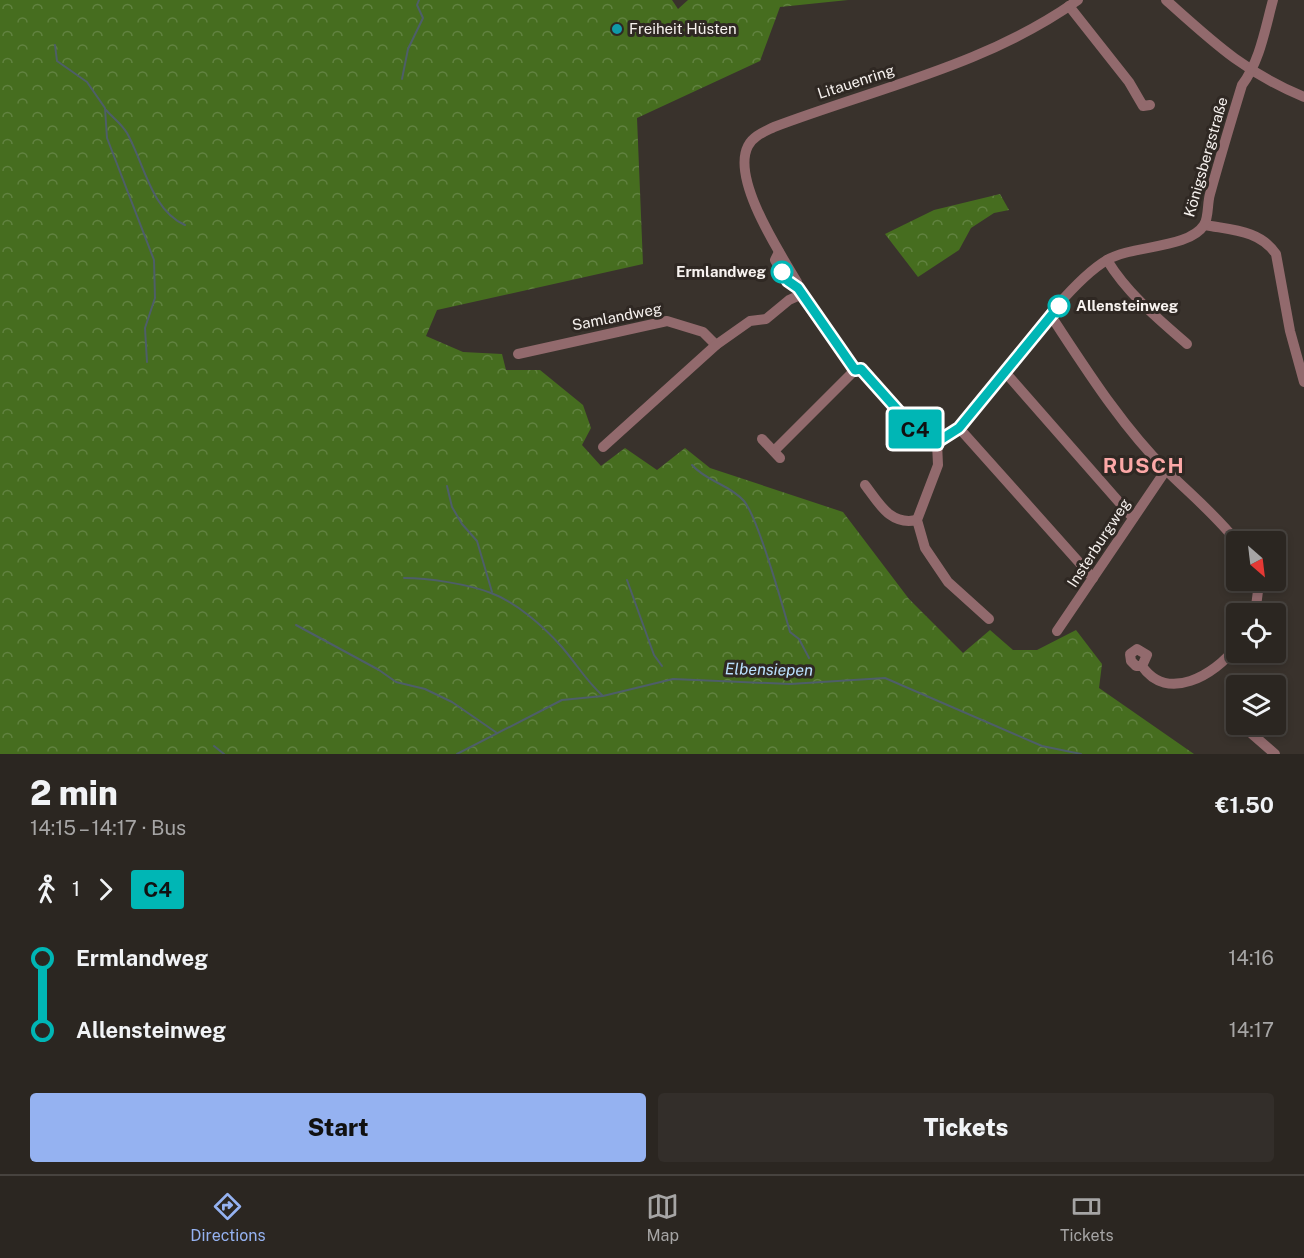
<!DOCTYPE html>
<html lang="en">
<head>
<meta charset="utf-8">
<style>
	body { margin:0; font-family:"Public Sans",sans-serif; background:#332e2a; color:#f1f3f6; height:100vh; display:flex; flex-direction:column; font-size:22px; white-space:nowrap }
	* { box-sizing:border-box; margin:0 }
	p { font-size:20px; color:#a6a5a5 }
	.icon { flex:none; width:33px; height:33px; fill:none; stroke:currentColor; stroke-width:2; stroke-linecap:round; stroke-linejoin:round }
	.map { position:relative; height:754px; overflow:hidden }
	.drawer { display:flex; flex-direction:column; background:#2b2621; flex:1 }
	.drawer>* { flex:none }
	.badge { padding:0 12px; border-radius:4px; font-size:21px; line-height:39px }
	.needle { width:39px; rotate:152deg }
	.buttons { position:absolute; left:1226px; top:531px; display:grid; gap:12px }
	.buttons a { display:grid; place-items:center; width:60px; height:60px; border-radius:6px; background:#2b2621; box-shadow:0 3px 9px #0003,0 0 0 2px #47433f; font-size:30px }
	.map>.badge { position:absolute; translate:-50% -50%; box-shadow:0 0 0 3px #fff }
	.legs { display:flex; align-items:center; gap:9px; height:66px; padding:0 30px; font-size:20px }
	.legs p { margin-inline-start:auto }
	.headline { display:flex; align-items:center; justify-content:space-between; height:102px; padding:0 30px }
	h1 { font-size:33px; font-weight:800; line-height:45px }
	.primary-button { display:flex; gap:12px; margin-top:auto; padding:12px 30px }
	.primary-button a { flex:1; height:69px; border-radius:6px; background:#95b2f1; color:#111; font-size:24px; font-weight:800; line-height:69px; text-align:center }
	.primary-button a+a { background:#332e2a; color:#f1f3f6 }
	ul { padding:0 30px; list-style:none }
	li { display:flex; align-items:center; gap:21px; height:72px; font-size:22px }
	li i { display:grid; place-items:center; width:9px; height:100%; margin:0 8px; background:currentColor }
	li i::after { content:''; width:15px; height:15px; margin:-8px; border:4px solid; border-radius:50%; background:#2b2621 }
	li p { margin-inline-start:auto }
	li:first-child i { background:linear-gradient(#0000 50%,currentColor 0) }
	li:last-child i { background:linear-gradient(currentColor 50%,#0000 0) }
	.tabs { display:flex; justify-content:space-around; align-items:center; height:84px; border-top:2px solid #47433f; background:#2b2621; font-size:16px; color:#a6a5a5 }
	.tabs a { display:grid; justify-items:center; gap:3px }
	.tabs .selected { color:#95b2f1 }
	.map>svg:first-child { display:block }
	.forest { fill:url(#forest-crowns) }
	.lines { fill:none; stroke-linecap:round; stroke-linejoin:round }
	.stream { stroke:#4e5e69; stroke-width:2 }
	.street { stroke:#926a6d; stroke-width:10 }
	.line-1-casing { stroke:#fff; stroke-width:14 }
	.line-1 { stroke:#00b6b5; stroke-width:9 }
	.culture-dot { fill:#0f9aa8; stroke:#2f2823; stroke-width:2 }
	.stop-1-dot { fill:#fff; stroke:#00b6b5; stroke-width:3 }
	.labels { text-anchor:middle; stroke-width:6; stroke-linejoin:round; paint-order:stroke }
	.poi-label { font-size:15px; fill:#f7f2ef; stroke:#2f2823; text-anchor:start }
	.street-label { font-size:15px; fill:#f7f2ef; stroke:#2f2823 }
	.stop-label { font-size:15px; font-weight:bold; fill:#f7f2ef; stroke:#2f2823; text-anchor:end }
	.water-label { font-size:16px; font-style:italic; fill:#bae1ff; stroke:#2f2823 }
	.district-label { font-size:21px; font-weight:bold; letter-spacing:1.5px; fill:#fca8a7; stroke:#2f2823 }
</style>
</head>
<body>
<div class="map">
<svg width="1304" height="754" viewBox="0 0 1304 754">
	<defs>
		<pattern id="forest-crowns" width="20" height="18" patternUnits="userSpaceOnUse" patternTransform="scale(1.5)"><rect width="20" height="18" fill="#466d1f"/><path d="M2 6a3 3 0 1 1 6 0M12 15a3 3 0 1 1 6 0" fill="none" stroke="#618240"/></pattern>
	</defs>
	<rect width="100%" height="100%" fill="#39322c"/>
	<g class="forest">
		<polygon points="0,0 672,0 678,9 688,0 848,0 780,7 760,61 637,118 643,264 437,310 426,336 463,352 502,354 506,370 540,370 583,405 591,428 582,445 601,466 625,448 657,470 685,448 710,468 843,512 909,599 963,653 990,630 1013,650 1037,650 1076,630 1102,664 1099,688 1194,754 0,754"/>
		<polygon points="1000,194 1009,210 994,213 971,228 959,250 918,277 885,234 934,210"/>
	</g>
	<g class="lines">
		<g class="stream">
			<polyline points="55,45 57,61 87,82 105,108 107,138 154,260 155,298 145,328 147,362"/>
			<polyline points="402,79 408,49 423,18 417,5 419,0"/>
			<path d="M106 110C113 118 121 123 127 133 144 163 151 210 185 225"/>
			<path d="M692 465C707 482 729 484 744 501 758 518 783 607 790 632L799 639 809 658"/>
			<polyline points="447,486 452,507 462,524 477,541 492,592"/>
			<path d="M404 578C428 578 468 584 491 593 516 602 544 627 561 646 576 663 586 681 603 696"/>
			<polyline points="627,580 654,655 662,666"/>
			<polyline points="296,625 379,670 396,682 425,689 452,702 497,733"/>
			<polyline points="214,746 224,754"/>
			<polyline points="457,754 562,700 603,696 673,679 790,684 885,678 1042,746 1081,754"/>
		</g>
		<g class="street">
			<path d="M1166 0C1213 42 1244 72 1304 97"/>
			<polyline points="1069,6 1129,82 1143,106 1150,105"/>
			<path d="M1205 225C1231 230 1260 230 1276 254L1290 331 1304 382"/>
			<path d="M779 252 775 260C781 271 786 280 797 287"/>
			<path d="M1107 260C1127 293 1157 318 1187 344"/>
			<path d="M1051 316C1086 369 1121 425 1166 470 1190 494 1216 515 1237 542"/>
			<polyline points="518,354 667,321 703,332 716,345"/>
			<polyline points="1005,372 1133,518"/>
			<polyline points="959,428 1093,578"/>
			<polyline points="762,439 780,458"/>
			<path d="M937 443 918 433 861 369 855 370 800 295 797 282C780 253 731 179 748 146 753 136 764 132 774 127 877 88 987 65 1078 0"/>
			<path d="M937 443C958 432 971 413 986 395 1015 359 1069 282 1107 260 1131 245 1189 249 1204 225 1209 217 1207 204 1210 194 1220 158 1231 121 1242 85 1260 61 1265 29 1273 0"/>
			<polyline points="937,443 938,465 917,520 925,548 948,582 989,619"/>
			<polyline points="603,447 716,345 750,321 766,319 789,300 800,295"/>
			<polyline points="774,451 855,370"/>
			<path d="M865 485C879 503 890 526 917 520"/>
			<polyline points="1255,614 1258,591 1256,580"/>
			<polyline points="1057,631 1166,470"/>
			<path d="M1142 666 1147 655 1137 649 1130 654 1131 661 1136 666H1142C1167 703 1215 675 1236 647"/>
			<polyline points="1252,734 1275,754"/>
		</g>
	</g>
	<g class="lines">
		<g class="line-1-casing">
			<polyline id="line-1" points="782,272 788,281 798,288 855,370 861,369 918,433 937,442 959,428 1059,306"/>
		</g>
		<use href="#line-1" class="line-1"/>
	</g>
	<circle class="culture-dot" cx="617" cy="29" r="6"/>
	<g class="stop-1-dot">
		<circle cx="782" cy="272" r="10"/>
		<circle cx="1059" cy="306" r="10"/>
	</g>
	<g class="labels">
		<g class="poi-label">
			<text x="629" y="34">Freiheit Hüsten</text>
		</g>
		<g class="street-label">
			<text transform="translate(856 82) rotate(-18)" y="5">Litauenring</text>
			<text transform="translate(1206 157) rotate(-74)" y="5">Königsbergstraße</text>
			<text transform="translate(617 317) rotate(-11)" y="5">Samlandweg</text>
			<text transform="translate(1099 543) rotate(-57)" y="5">Insterburgweg</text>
		</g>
		<g class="stop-label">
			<text x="766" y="277">Ermlandweg</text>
			<text x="1076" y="311" text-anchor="start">Allensteinweg</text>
		</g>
		<g class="water-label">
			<text transform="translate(769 669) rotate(1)" y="6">Elbensiepen</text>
		</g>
		<g class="district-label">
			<text x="1144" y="473">RUSCH</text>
		</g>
	</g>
</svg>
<div class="buttons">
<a><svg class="needle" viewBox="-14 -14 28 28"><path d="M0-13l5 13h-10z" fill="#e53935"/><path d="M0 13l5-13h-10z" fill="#a6a5a5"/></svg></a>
<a><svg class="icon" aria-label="locate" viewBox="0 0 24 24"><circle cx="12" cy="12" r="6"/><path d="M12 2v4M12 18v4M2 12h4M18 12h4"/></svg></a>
<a><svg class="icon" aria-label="layers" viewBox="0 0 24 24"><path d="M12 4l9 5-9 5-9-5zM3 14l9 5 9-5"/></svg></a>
</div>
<b class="badge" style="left:915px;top:429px;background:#00b6b5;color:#111">C4</b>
</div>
<section class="drawer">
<div class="headline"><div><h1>2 min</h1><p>14:15 – 14:17 · Bus</p></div><b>€1.50</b></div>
<div class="legs"><svg class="icon" aria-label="walk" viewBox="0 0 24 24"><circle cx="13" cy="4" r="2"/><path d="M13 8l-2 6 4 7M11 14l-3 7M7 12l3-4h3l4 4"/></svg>1<svg class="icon" aria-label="forward" viewBox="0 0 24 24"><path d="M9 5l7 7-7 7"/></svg><b class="badge" style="background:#00b6b5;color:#111">C4</b></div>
<ul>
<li><i style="color:#00b6b5"></i><b>Ermlandweg</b><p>14:16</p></li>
<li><i style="color:#00b6b5"></i><b>Allensteinweg</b><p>14:17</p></li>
</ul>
<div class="primary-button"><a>Start</a><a>Tickets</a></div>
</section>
<nav class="tabs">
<a class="selected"><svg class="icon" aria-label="directions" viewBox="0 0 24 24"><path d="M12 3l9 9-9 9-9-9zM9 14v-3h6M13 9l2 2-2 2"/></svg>Directions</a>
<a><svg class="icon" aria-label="map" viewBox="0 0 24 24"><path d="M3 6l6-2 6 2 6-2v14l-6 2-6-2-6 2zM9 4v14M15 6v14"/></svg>Map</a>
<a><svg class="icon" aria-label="tickets" viewBox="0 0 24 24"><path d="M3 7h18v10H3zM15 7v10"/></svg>Tickets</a>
</nav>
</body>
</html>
